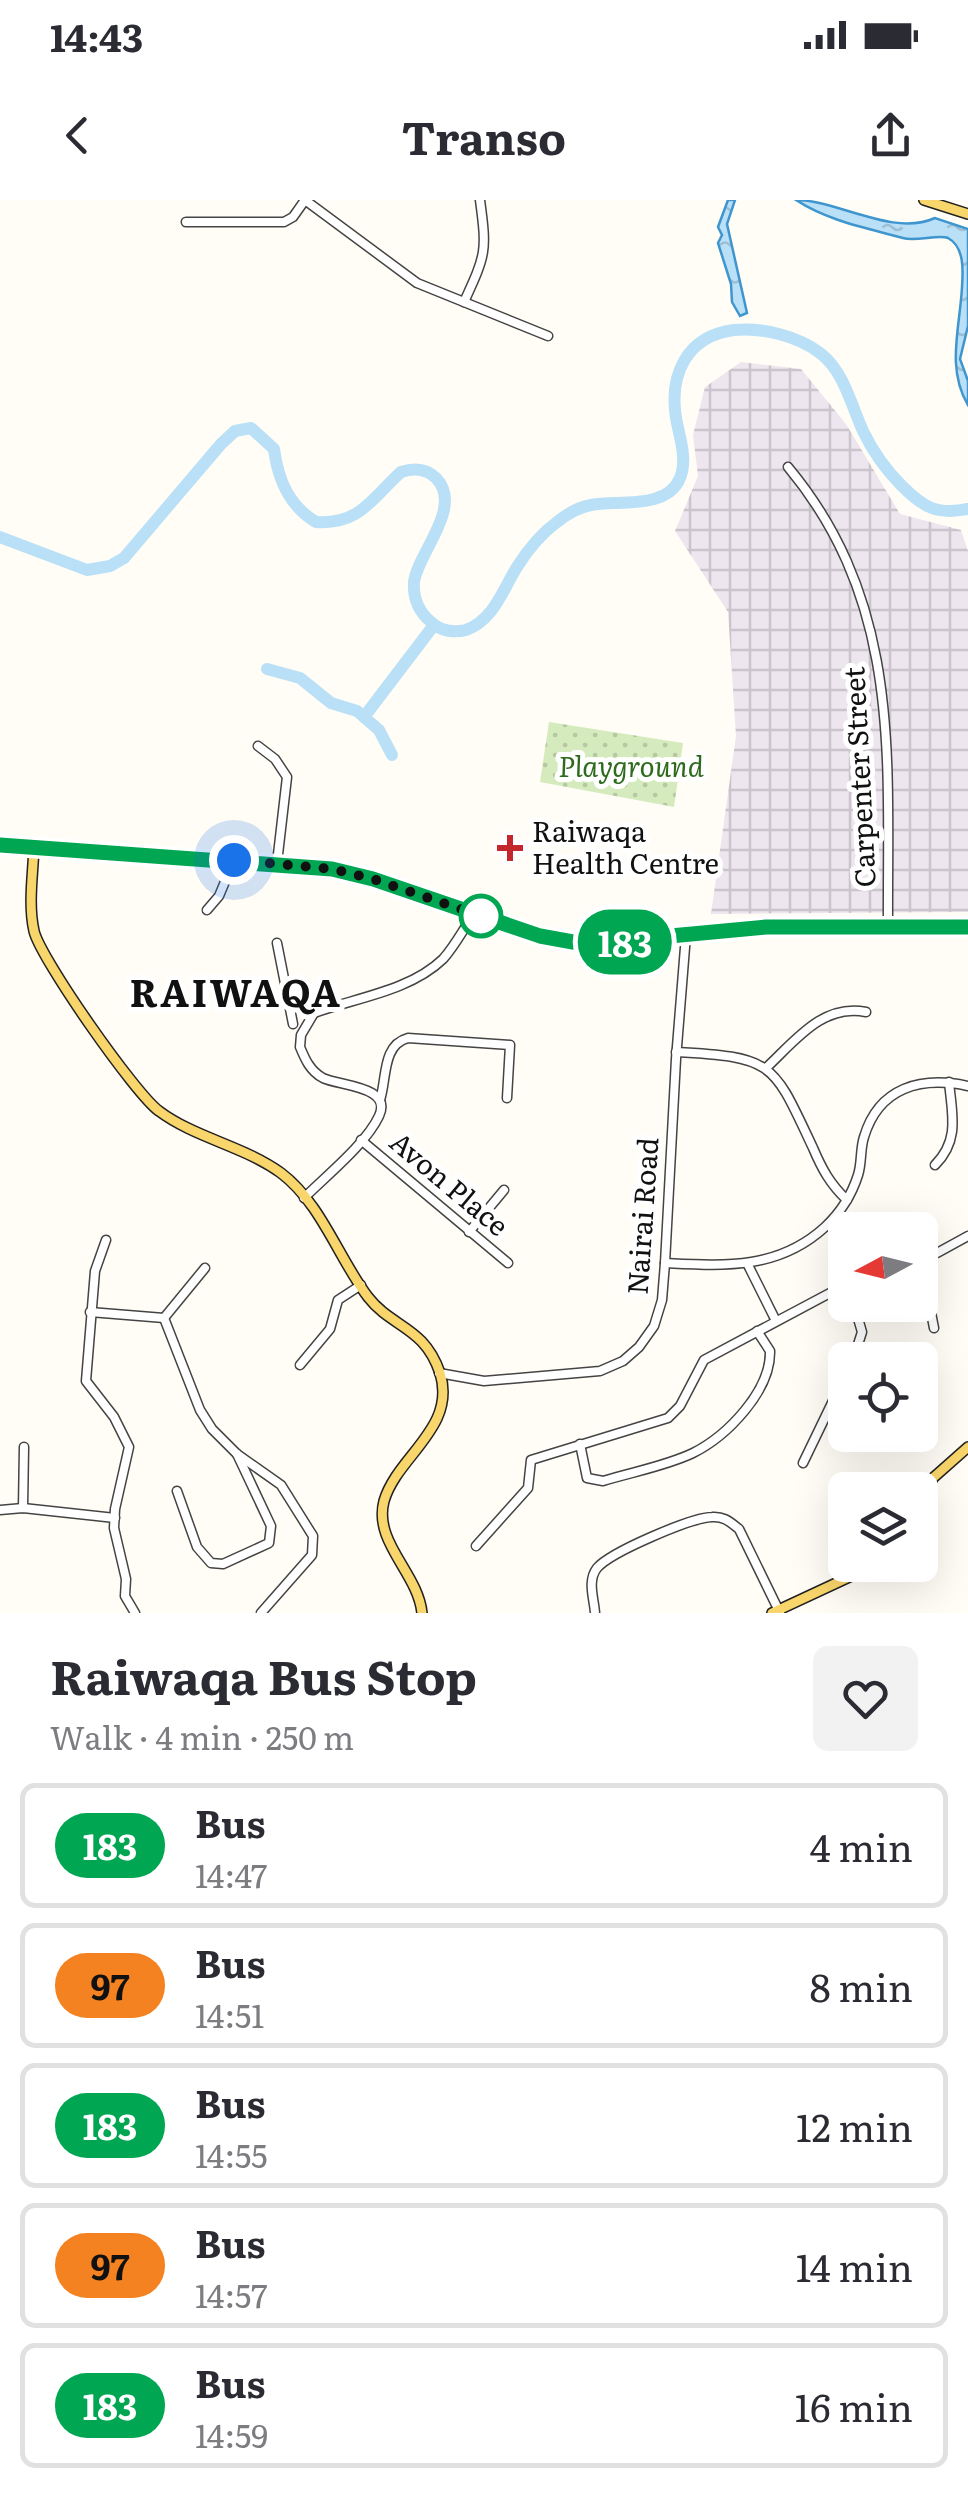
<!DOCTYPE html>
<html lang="en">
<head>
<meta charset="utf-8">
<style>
	body { margin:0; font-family:Literata,serif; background:#f2f2f3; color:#2b2b33; height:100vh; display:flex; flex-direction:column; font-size:38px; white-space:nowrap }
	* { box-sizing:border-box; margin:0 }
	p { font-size:32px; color:#7c7c81 }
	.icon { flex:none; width:55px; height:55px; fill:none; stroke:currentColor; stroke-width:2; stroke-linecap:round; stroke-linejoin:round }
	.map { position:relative; height:1413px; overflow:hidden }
	.sheet { display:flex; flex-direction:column; background:#fff; flex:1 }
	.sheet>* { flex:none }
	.badge { padding:0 20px; border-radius:32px; font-size:35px; line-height:65px }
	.needle { width:65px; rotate:263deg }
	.fabs { position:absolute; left:828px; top:1012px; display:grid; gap:20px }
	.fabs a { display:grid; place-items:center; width:110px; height:110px; border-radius:15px; background:#fff; box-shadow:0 10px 40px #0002; font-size:50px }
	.you { position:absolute; width:50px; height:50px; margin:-25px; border:8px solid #fff; border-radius:50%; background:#1a73e8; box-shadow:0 0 0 15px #1a73e833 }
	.map>.badge { position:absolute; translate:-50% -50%; box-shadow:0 0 0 5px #fff }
	.round { display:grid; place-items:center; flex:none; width:105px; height:105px; border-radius:15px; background:#f2f2f3 }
	.head { display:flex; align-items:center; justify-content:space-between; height:170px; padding:0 50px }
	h1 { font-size:48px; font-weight:700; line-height:75px }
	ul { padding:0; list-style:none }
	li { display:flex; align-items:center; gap:30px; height:125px; margin:0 20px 15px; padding:0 30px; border:5px solid #e1e1e2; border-radius:15px }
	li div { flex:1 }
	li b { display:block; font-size:38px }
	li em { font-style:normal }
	li .badge { min-width:110px; font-weight:700; text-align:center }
	.status { display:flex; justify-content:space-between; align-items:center; height:70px; padding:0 50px; background:#fff; direction:ltr }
	.status svg { height:28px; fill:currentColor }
	header { display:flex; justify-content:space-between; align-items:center; height:130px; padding:0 50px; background:#fff; font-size:45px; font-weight:700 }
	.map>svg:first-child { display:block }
	.industrial { fill:url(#industrial-grid) }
	.park { fill:url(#park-dots) }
	.water { fill:url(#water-ripples); stroke:#3f96cf; stroke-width:2.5 }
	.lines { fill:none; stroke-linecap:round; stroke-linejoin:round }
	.river { stroke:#b9e0f7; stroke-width:12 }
	.minor-casing { stroke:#444; stroke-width:11 }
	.major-casing { stroke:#222; stroke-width:12 }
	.minor { stroke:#fff; stroke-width:8 }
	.major { stroke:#f9d66b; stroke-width:9 }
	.line-casing { stroke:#fff; stroke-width:22 }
	.line { stroke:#00a651; stroke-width:15 }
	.walk { stroke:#111; stroke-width:10; stroke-dasharray:0 18 }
	.poi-dot { fill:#c4262e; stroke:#fff; stroke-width:4 }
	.stop-dot { fill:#fff; stroke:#00a651; stroke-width:5 }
	.labels { text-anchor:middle; stroke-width:10; stroke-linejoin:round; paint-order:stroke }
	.park-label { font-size:28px; font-style:italic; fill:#2f6b1f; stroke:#fff }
	.street-label { font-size:28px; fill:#111; stroke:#fff }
	.poi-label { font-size:28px; fill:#111; stroke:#fff; text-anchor:start }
	.district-label { font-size:38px; font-weight:bold; letter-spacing:2.5px; fill:#111; stroke:#fff }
</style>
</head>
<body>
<div class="status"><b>14:43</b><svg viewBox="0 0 49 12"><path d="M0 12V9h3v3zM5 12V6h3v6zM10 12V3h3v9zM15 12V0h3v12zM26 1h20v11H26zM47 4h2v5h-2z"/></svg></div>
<header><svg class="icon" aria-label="back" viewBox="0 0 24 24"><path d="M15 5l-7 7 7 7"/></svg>Transo<svg class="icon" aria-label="share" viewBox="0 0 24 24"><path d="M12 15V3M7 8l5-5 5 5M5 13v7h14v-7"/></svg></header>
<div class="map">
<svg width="968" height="1413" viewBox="0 0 968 1413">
	<defs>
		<pattern id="industrial-grid" width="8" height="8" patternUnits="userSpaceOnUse" patternTransform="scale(2.5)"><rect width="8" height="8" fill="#eee6ef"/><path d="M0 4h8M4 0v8" fill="none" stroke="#cbc4cc"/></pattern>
		<pattern id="park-dots" width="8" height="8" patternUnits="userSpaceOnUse" patternTransform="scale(2.5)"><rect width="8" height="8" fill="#d5ebbd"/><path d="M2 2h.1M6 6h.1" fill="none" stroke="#b6c8a1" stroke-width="1.8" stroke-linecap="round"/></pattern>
		<pattern id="water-ripples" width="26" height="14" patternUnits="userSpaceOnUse" patternTransform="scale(2.5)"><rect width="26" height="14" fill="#b9e0f7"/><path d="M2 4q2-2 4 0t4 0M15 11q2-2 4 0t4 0" fill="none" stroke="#9ebfd3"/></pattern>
	</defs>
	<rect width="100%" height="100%" fill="#fffdf5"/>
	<polygon class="industrial" points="741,162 801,169 846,224 900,314 961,330 968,351 968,712 711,714 736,536 728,412 675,331 698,276 693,235 705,187"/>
	<polygon class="park" points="549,522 683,543 674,607 540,582"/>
	<g class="water">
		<polygon points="728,0 735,0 727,24 747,113 740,116 732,102 731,84 718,43 722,35 718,27"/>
		<path d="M796 0C838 0 892 37 935 18L968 29V126L960 159 968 181V205C946 168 960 128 962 87 963 72 965 47 948 38 939 34 915 42 903 38 867 28 828 21 796 0Z"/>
	</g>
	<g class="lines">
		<g class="river">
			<path d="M0 337 87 370 110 366 124 358 221 244 235 231 251 228 274 249C278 280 289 306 316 322 360 325 372 298 401 272 413 268 426 268 436 278 464 307 418 352 414 382 413 398 419 412 431 422 440 431 454 433 466 430 494 420 503 389 517 367 527 351 542 333 557 322 567 314 579 307 591 305 618 300 667 310 680 278 688 259 679 236 676 218 669 174 687 136 734 130 761 127 798 136 820 153 844 171 851 205 863 231 873 252 886 270 902 286 924 308 937 315 968 309"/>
			<polyline points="267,469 300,478 331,503 357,511 379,530 392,555"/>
			<polyline points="364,517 434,425"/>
		</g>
		<g class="minor-casing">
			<g id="minor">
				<polyline points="305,0 417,83 548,136"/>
				<polyline points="186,22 284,22 293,17 305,0"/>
				<path d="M464 102C486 54 487 52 480 0"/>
				<path d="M788 267C903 405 887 561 888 727"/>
				<polyline points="258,546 275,559 287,577 277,663"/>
				<polyline points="207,710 219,696 234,660"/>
				<polyline points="277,743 293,824"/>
				<path d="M676 852C775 857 773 863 813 948 822 969 830 984 847 1000"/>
				<path d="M766 868C795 841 823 803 866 812"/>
				<path d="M380 900C387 878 382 845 408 838L510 845 507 898"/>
				<polyline points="361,940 508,1063"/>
				<path d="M935 965C960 940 952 914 949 882"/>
				<path d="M304 998C326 976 366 944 379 916 393 886 339 886 323 878 310 871 305 859 300 847L301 835 314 813C355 798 410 791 443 759 455 746 464 728 474 714"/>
				<polyline points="469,1032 504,990"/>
				<polyline points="106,1040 95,1071 86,1181 114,1217 129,1247 115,1309 114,1328 126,1379 125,1396 135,1413"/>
				<polyline points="920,1056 934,1128"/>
				<polyline points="920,1057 937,1053 968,1036"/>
				<path d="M665 1063C724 1066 778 1070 825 1027 840 1013 852 994 858 975 862 963 860 949 864 937 879 887 921 876 968 886"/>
				<polyline points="748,1065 776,1121"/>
				<polyline points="90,1112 164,1118"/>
				<polyline points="164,1118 200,1210 212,1229 237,1254 281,1285 313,1336 312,1355 261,1413"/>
				<polyline points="164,1118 205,1068"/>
				<polyline points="853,1160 862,1132 854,1105"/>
				<polyline points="300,1165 330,1129 338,1100 361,1085"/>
				<polyline points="439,1173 484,1181 600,1171 623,1161 639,1147 654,1126 662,1100 665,1063 676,859 686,735"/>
				<path d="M580 1244 587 1278 603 1281C632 1272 666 1266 693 1253 727 1236 771 1191 770 1151L757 1131"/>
				<polyline points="803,1263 845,1176"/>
				<polyline points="177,1291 197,1347 211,1363 223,1364 269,1343 271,1326 237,1254"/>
				<polyline points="23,1308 24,1247"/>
				<polyline points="0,1310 23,1308 115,1318"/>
				<polyline points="476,1346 528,1288 531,1260 668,1218 680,1206 704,1160 845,1085"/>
				<path d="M595 1413C594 1398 587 1381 597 1368 611 1352 690 1318 712 1317 724 1316 730 1322 739 1329L780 1413"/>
			</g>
		</g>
		<g class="major-casing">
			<g id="major">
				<polyline points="924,0 968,14"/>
				<polyline points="0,645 332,669 373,679 540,736 584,744 766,727 968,727"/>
				<path d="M34 647C33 674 28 704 34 731 40 758 136 895 159 911 195 938 244 946 281 973 321 1003 339 1059 368 1097 392 1128 424 1126 440 1173 457 1228 397 1256 384 1301 373 1342 418 1373 422 1413"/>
				<polyline points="920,1307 933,1278 968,1247"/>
				<polyline points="772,1413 875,1365"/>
			</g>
		</g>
		<use href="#minor" class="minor"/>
		<use href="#major" class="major"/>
	</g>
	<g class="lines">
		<g class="line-casing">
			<polyline id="line" points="0,645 332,669 373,679 540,736 584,744 766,727 968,727"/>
		</g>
		<use href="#line" class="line"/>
		<polyline class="walk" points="234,660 332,669 373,679 481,716"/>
	</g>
	<path class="poi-dot" d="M505 633h10v10h10v10h-10v10h-10v-10h-10v-10h10z"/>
	<circle class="stop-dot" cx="481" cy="716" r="20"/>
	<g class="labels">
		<g class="park-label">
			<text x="631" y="577">Playground</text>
		</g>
		<g class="street-label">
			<text transform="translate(860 577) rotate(-93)" y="10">Carpenter Street</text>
			<text transform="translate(449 984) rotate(40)" y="10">Avon Place</text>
			<text transform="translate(643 1016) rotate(-86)" y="10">Nairai Road</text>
		</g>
		<g class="poi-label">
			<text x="532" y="642">Raiwaqa<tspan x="532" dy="32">Health Centre</tspan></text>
		</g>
		<g class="district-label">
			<text x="236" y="807">RAIWAQA</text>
		</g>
	</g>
</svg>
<div class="fabs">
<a><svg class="needle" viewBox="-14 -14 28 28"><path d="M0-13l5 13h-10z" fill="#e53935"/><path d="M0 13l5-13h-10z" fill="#7c7c81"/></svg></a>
<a><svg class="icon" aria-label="locate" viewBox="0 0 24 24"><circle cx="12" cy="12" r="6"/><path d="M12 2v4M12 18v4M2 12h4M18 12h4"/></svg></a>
<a><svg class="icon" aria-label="layers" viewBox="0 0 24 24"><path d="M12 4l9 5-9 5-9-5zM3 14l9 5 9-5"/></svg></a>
</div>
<div class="you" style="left:234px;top:660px"></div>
<b class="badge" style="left:625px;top:742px;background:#00a651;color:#fff">183</b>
</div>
<section class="sheet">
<div class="head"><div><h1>Raiwaqa Bus Stop</h1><p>Walk · 4 min · 250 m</p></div><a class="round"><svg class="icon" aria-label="heart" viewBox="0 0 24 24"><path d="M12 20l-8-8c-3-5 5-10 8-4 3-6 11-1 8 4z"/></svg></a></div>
<ul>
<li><span class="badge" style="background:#00a651;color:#fff">183</span><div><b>Bus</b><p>14:47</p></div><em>4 min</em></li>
<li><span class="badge" style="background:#f58220;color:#111">97</span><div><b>Bus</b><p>14:51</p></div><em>8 min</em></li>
<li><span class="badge" style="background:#00a651;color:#fff">183</span><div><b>Bus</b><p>14:55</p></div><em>12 min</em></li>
<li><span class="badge" style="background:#f58220;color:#111">97</span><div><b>Bus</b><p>14:57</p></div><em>14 min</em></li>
<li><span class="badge" style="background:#00a651;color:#fff">183</span><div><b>Bus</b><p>14:59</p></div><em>16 min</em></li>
</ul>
</section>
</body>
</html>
